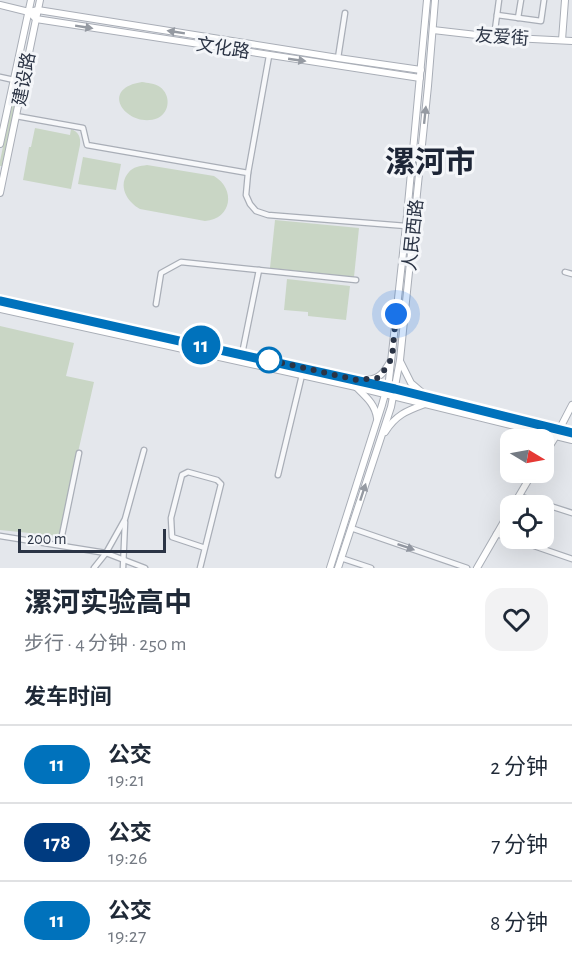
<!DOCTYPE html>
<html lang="zh">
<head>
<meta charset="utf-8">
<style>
	body { margin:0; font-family:"Alegreya Sans","Noto Sans SC",sans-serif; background:#f2f2f3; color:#1f2937; height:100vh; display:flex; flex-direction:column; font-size:22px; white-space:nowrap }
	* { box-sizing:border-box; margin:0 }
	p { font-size:20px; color:#747a83 }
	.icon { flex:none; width:33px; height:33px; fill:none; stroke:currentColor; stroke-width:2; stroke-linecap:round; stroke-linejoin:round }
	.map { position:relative; height:568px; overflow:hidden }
	.details { display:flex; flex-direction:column; background:#fff; flex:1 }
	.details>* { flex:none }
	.badge { padding:0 12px; border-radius:20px; font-size:21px; line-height:39px }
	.needle { width:39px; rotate:100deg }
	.buttons { position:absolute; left:500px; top:429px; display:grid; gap:12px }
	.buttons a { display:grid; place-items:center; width:54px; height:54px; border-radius:12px; background:#fff; box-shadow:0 6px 24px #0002; font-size:30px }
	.scale { position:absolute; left:18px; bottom:15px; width:148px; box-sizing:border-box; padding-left:6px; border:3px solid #2b3445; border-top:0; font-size:16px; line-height:21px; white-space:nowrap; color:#2b3445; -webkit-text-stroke:4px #f4f6f9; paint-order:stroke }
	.you { position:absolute; width:30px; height:30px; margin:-15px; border:4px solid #fff; border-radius:50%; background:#1a73e8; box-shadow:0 0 0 9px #1a73e833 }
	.map>.badge { position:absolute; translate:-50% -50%; box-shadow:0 0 0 3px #fff }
	h2 { padding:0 24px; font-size:22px; line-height:54px }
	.round { display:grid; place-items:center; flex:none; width:63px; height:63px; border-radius:18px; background:#f2f2f3 }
	.headline { display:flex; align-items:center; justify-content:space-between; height:102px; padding:0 24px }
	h1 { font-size:28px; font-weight:700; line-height:45px }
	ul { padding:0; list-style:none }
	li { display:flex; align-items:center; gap:18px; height:78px; padding:0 24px; border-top:2px solid #e0e1e3 }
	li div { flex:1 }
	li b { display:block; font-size:22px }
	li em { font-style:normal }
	li .badge { min-width:66px; font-weight:700; text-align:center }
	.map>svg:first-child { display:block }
	.green { fill:#c9d6c5 }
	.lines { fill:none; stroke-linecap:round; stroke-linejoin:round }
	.street-casing { stroke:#a9aeb7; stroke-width:7 }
	.secondary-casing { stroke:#a9aeb7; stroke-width:8 }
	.street { stroke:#f7f8fa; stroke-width:4.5 }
	.secondary { stroke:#fff; stroke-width:6 }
	.oneway { fill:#959aa2 }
	.oneway2 { fill:#9196a0 }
	.line-casing { stroke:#fff; stroke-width:14 }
	.line { stroke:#0072bc; stroke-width:9 }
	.walk { stroke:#2b3445; stroke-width:6; stroke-dasharray:0 10.8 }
	.stop-dot { fill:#fff; stroke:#0072bc; stroke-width:3 }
	.labels { text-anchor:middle; stroke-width:6; stroke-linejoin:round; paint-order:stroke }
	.street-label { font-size:18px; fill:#2b3445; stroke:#f4f6f9 }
	.town-label { font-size:30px; font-weight:bold; fill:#1d2536; stroke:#f4f6f9 }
</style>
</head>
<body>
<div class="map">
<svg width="572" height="568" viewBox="0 0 572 568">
	<rect width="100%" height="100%" fill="#e4e7ec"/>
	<g class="green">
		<path d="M142 82C147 83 155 83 160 87 171 95 170 112 158 118 129 130 96 89 142 82Z"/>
		<polygon points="16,85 19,86 2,166 0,166 0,161"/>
		<path d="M35 128 70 135 71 129C79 132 81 138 80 145L71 189 23 180 29 147H31Z"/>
		<polygon points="83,157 121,164 116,190 78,184"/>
		<path d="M147 165 214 176C236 189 232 219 205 221L140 209C127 202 117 185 129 172 133 167 140 166 147 165Z"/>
		<polygon points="275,220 359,228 354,277 270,268"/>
		<polygon points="287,279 350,286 346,320 308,316 308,312 284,310"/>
		<polygon points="0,326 74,343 66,376 94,382 59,536 0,530"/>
	</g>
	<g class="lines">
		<g class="street-casing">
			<g id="street">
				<polyline points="497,15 541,21 544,0"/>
				<polyline points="518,18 521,0"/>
				<polyline points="494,37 499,0"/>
				<polyline points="269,56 248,173 246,195 250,204 256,211 268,215 406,226"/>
				<polyline points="338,58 345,13"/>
				<polyline points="0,77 14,80"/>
				<polyline points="16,116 83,128 87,145 248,173"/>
				<polyline points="565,272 572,274"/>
				<polyline points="156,304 161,273 181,262 356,280"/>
				<polyline points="242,354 259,270"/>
				<polyline points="278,475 302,375"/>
				<polyline points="519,496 572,513"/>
				<polyline points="351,528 467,568"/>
				<polyline points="496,534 510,538"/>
				<polyline points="0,536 106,553 145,568"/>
				<polyline points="511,538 572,559"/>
				<polyline points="60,545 79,453"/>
				<polyline points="341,558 371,568"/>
				<polyline points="94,568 106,553 125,519 144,450"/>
				<polyline points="123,568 125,522"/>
				<polyline points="200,568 221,484 217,480 188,472 182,475 171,518 172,537 205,548"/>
			</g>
		</g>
		<g class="secondary-casing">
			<g id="secondary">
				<polyline points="0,5 29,12 38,10 338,58 421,70"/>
				<polyline points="29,12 36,19 420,78"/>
				<polyline points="433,30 494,37 572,41"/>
				<polyline points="562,40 565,0"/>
				<polyline points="0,144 31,0"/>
				<polyline points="0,193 40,0"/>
				<polyline points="0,301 395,389 572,433"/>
				<polyline points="0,309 356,387 572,440"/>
				<polyline points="400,361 411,383 425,395"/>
				<path d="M367 380C380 379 384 372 390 362"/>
				<path d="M356 387C366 397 375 404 377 418"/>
				<polyline points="559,430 572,405"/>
				<path d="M385 432C396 415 406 411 425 404"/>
				<polyline points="543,457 556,436"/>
				<polyline points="513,506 533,472"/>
				<polyline points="330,568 382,405 389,380 406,226 427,0"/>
				<polyline points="338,568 391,407 400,360 428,86 435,0"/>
				<polyline points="477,568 510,511"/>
			</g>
		</g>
		<use href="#street" class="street"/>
		<use href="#secondary" class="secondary"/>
	</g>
	<defs><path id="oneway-solid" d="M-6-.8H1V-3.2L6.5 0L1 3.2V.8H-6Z" transform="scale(1.5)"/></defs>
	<g class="oneway">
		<use href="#oneway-solid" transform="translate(84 27) rotate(9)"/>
		<use href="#oneway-solid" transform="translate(176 32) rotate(-171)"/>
		<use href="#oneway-solid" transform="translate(297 60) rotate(8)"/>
		<use href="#oneway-solid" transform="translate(425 115) rotate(-84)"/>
		<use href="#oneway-solid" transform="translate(363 492) rotate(-72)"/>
	</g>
	<use class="oneway2" href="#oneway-solid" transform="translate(406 547) rotate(19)"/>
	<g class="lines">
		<g class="line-casing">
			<polyline id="line" points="0,301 395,389 572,433"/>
		</g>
		<use href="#line" class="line"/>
		<polyline class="walk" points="269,360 265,359 357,380 378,378 383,372 392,358 396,314"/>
	</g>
	<circle class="stop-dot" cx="269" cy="360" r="12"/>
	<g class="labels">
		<g class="street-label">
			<text transform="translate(502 37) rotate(4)" y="6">友爱街</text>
			<text transform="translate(223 48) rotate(9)" y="6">文化路</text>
			<text transform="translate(24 79) rotate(-79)" y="6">建设路</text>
			<text transform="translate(413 235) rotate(-84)" y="6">人民西路</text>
		</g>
		<g class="town-label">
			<text x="430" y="172">漯河市</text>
		</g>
	</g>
</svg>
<div class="buttons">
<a><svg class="needle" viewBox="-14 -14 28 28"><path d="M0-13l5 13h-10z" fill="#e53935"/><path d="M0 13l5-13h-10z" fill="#747a83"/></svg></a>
<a><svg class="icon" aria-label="locate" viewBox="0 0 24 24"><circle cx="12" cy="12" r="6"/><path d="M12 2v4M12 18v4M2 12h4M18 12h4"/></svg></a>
</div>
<div class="scale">200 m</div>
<div class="you" style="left:396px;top:314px"></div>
<b class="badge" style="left:201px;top:345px;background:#0072bc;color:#fff">11</b>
</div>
<section class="details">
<div class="headline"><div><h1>漯河实验高中</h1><p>步行 · 4 分钟 · 250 m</p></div><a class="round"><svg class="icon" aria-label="heart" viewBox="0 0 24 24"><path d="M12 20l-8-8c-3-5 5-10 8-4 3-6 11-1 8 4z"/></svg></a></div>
<h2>发车时间</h2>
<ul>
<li><span class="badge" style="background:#0072bc;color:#fff">11</span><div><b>公交</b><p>19:21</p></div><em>2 分钟</em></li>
<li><span class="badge" style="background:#003b80;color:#fff">178</span><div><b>公交</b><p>19:26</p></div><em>7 分钟</em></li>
<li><span class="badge" style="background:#0072bc;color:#fff">11</span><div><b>公交</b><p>19:27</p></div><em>8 分钟</em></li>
</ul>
</section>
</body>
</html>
